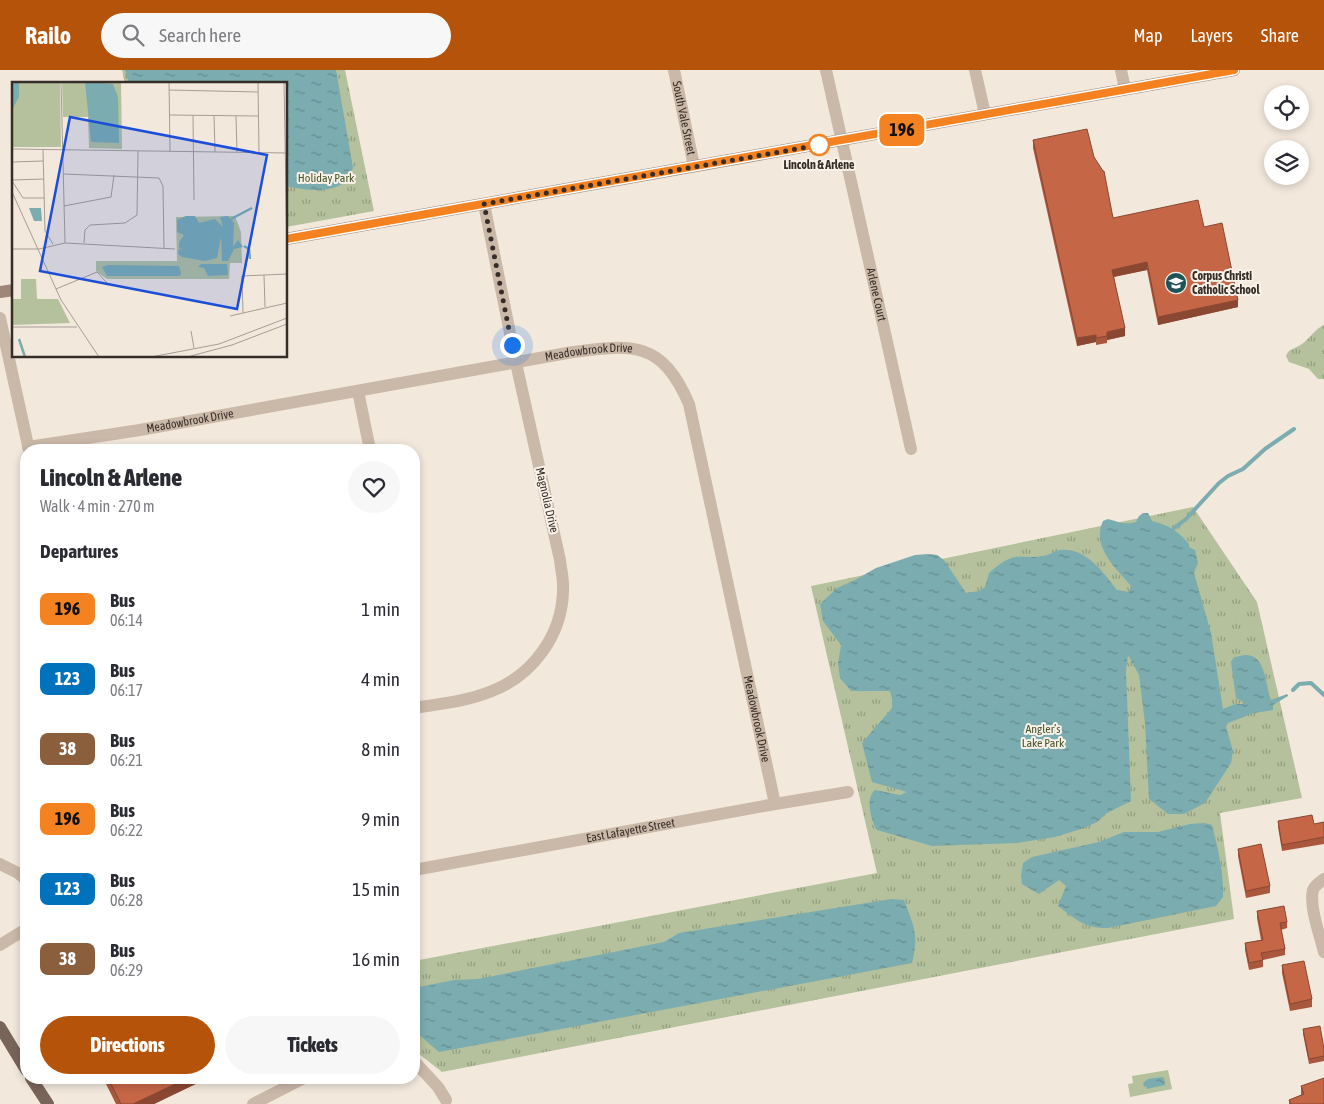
<!DOCTYPE html>
<html lang="en">
<head>
<meta charset="utf-8">
<style>
	body { margin:0; font-family:"Asap Condensed",sans-serif; background:#f7f7f7; color:#2b2b33; height:100vh; display:flex; flex-direction:column; font-size:19px; white-space:nowrap }
	* { box-sizing:border-box; margin:0 }
	p { font-size:16px; color:#7c7c81 }
	.icon { flex:none; width:28px; height:28px; fill:none; stroke:currentColor; stroke-width:2; stroke-linecap:round; stroke-linejoin:round }
	.map { position:relative; flex:1; overflow:hidden }
	.panel { position:absolute; left:20px; top:374px; width:400px; height:640px; display:flex; flex-direction:column; background:#fff; border-radius:20px; box-shadow:0 2px 8px #0003 }
	.panel>* { flex:none }
	.badge { padding:0 10px; border-radius:8px; font-size:18px; line-height:32px }
	.fabs { position:absolute; left:1264px; top:15px; display:grid; gap:10px }
	.fabs a { display:grid; place-items:center; width:45px; height:45px; border-radius:50%; background:#fff; box-shadow:0 2px 8px #0003; font-size:25px }
	.you { position:absolute; width:25px; height:25px; margin:-12px; border:4px solid #fff; border-radius:50%; background:#1a73e8; box-shadow:0 0 0 8px #1a73e833 }
	.map>.badge { position:absolute; translate:-50% -50%; box-shadow:0 0 0 2px #fff }
	h2 { padding:0 20px; font-size:19px; line-height:45px }
	.round { display:grid; place-items:center; flex:none; width:52px; height:52px; border-radius:26px; background:#f7f7f7 }
	.headline { display:flex; align-items:center; justify-content:space-between; height:85px; padding:0 20px }
	h1 { font-size:24px; font-weight:800; line-height:38px }
	.cta { display:flex; gap:10px; margin-top:auto; padding:10px 20px }
	.cta a { flex:1; height:58px; border-radius:30px; background:#b45309; color:#fff; font-size:20px; font-weight:800; line-height:58px; text-align:center }
	.cta a+a { background:#f7f7f7; color:#2b2b33 }
	ul { padding:0; list-style:none }
	li { display:flex; align-items:center; gap:15px; height:70px; padding:0 20px }
	li div { flex:1 }
	li b { display:block; font-size:19px }
	li em { font-style:normal }
	li .badge { min-width:55px; font-weight:700; text-align:center }
	header { display:flex; align-items:center; gap:30px; box-sizing:border-box; height:70px; padding:0 25px; background:#b45309; color:#fff }
	header strong { font-size:24px }
	nav { display:flex; gap:28px; margin-inline-start:auto; font-size:18px }
	.search { width:350px; height:45px; background:#f7f7f7; display:flex; align-items:center; gap:12px; box-sizing:border-box; padding:0 18px; border-radius:28px; color:#7c7c81; font-size:19px }
	.map>svg:first-child { display:block }
	.park { fill:url(#park-tufts) }
	.garden { fill:#b4c19c }
	.water { fill:url(#water-ripples) }
	.lines { fill:none; stroke-linecap:round; stroke-linejoin:round }
	.stream { stroke:#7bacaf; stroke-width:4 }
	.minor { stroke:#cab8a8; stroke-width:12 }
	.secondary { stroke:#9e8779; stroke-width:12 }
	.primary { stroke:#796459; stroke-width:12 }
	.wall { fill:#a9583d }
	.shaded-wall { fill:#8a4732 }
	.building { fill:#c56647; stroke:#8a4732 }
	.line-casing { stroke:#fff; stroke-width:11 }
	.line { stroke:#f58220; stroke-width:8 }
	.walk { stroke:#372d28; stroke-width:5; stroke-dasharray:0 9 }
	.stop-dot { fill:#fff; stroke:#f58220; stroke-width:2.5 }
	.labels { text-anchor:middle; stroke-width:4; stroke-linejoin:round; paint-order:stroke }
	.street-label { font-size:12px; fill:#372d28; stroke:#f9f2e9 }
	.stop-label { font-size:12px; font-weight:bold; fill:#372d28; stroke:#f9f2e9 }
	.park-label { font-size:12px; fill:#46552c; stroke:#f9f2e9 }
	.poi-label { font-size:12px; font-weight:bold; fill:#372d28; stroke:#f9f2e9; text-anchor:start }
	.inset-river { fill:none; stroke:#7bacaf; stroke-width:2.5 }
	.inset-road { fill:none; stroke:#a79d94; stroke-width:1 }
	.view { fill:#1d4ed8; fill-opacity:0.15; stroke:#1d4ed8; stroke-width:2.5 }
	.inset-edge { fill:none; stroke:#372d28; stroke-width:2.5 }
</style>
</head>
<body>
<header>
<strong>Railo</strong>
<div class="search"><svg class="icon" aria-label="search" viewBox="0 0 24 24"><circle cx="10" cy="10" r="6"/><path d="M15 15l6 6"/></svg>Search here</div>
<nav><a>Map</a><a>Layers</a><a>Share</a></nav>
</header>
<div class="map">
<svg width="1324" height="1034" viewBox="0 0 1324 1034">
	<defs>
		<pattern id="park-tufts" width="24" height="20" patternUnits="userSpaceOnUse" patternTransform="scale(1.25)"><rect width="24" height="20" fill="#b4c19c"/><path d="M3 7l-1-3M5 7V3M7 7l1-3M15 17l-1-3M17 17v-4M19 17l1-3" fill="none" stroke="#939d7f"/></pattern>
		<pattern id="water-ripples" width="26" height="14" patternUnits="userSpaceOnUse" patternTransform="scale(1.25)"><rect width="26" height="14" fill="#7bacaf"/><path d="M2 4q2-2 4 0t4 0M15 11q2-2 4 0t4 0" fill="none" stroke="#668c8e"/></pattern>
	</defs>
	<rect width="100%" height="100%" fill="#f2e8dc"/>
	<g class="park">
		<polygon points="122,0 345,0 374,141 286,157 286,14 125,14"/>
		<path d="M1324 255V309H1318L1309 299 1289 292 1286 286C1288 278 1296 279 1302 274 1310 268 1315 259 1324 255Z"/>
		<polygon points="1193,437 1257,532 1302,728 1220,743 1234,849 442,1002 414,980 414,891 877,803 811,516"/>
	</g>
	<polygon class="garden" points="1168,1000 1172,1019 1130,1027 1128,1014 1133,1013 1132,1006"/>
	<g class="water">
		<path d="M125 0H336L353 98C351 101 350 106 348 109 333 125 305 120 286 116V14H129Z"/>
		<path d="M1143 443H1148L1152 451C1170 456 1177 460 1189 474V477L1195 480 1198 493 1194 503 1211 563 1223 639 1235 634H1243L1242 631 1236 628 1231 592 1234 587C1238 587 1242 585 1246 585 1266 584 1266 618 1271 630L1287 624 1288 626 1273 635V640L1254 643 1228 653 1226 657 1233 681 1231 693 1205 733 1184 744H1168L1149 729 1145 653 1139 605 1128 585 1126 601 1131 731 1107 743 1097 752 1084 758 1055 767 1017 773 932 776 877 760C871 751 865 728 875 720L900 725 907 722 872 712 862 673 892 638V629L890 621H851L840 608 838 594 841 575 823 551 820 534 837 518 855 510 876 498 915 485 928 484 937 485 944 490 966 523 979 521 985 517 989 503C996 497 1005 489 1015 487 1024 486 1033 488 1042 486 1048 486 1054 481 1060 480 1086 477 1103 502 1117 520L1129 522 1131 516C1116 498 1091 477 1103 451L1108 449C1118 452 1126 455 1136 452L1139 446Z"/>
		<path d="M1204 753 1212 755C1218 778 1224 804 1223 827L1216 836 1108 858C1083 858 1077 850 1058 836L1066 816 1059 810 1039 824 1022 814 1021 806 1023 793 1032 787 1099 772 1124 762H1158L1190 754Z"/>
		<path d="M892 829 904 830C914 856 919 865 912 893L439 982 418 964 414 958V918L454 910 478 909 664 872 679 863Z"/>
		<polygon points="1162,1007 1164,1008 1165,1015 1147,1019 1146,1016 1144,1017 1143,1013 1148,1009"/>
	</g>
	<g class="lines">
		<g class="stream">
			<polyline points="1174,458 1186,449 1219,413 1228,406 1243,399 1265,379 1294,359"/>
			<polyline points="1293,620 1299,614 1311,613 1324,625"/>
		</g>
		<g class="minor">
			<path id="s1" d="M674 0 694 96"/>
			<path id="s2" d="M826 0 911 379"/>
			<polyline points="975,0 985,44"/>
			<polyline points="1121,0 1125,19"/>
			<polyline points="0,248 29,380"/>
			<polyline points="358,321 370,380"/>
			<path id="s3" d="M28 377 140 360 573 282C633 274 662 271 689 334L775 734"/>
			<path d="M414 638C440 634 468 631 492 621 533 605 562 565 563 521 564 511 561 500 560 490L516 293 484 134"/>
			<polyline points="0,794 18,803 26,810"/>
			<path id="s4" d="M414 800 775 734 848 722"/>
			<path d="M1324 809C1320 812 1315 815 1313 820 1309 836 1320 866 1324 882"/>
			<polyline points="0,875 26,859"/>
			<polyline points="414,991 438,1017 446,1030"/>
			<polyline points="253,1034 304,1008"/>
		</g>
		<g class="secondary">
			<polyline points="286,169 1234,0"/>
			<polyline points="0,222 14,220"/>
		</g>
		<g class="primary">
			<polyline points="0,957 26,1000"/>
			<polyline points="31,1008 48,1034"/>
		</g>
	</g>
	<g class="wall">
		<polygon points="1033,70 1094,87 1113,148 1204,157 1238,237 1158,255 1147,200 1114,207 1125,266 1107,270 1107,273 1096,275 1096,272 1077,276 1033,78"/>
		<polygon points="1278,751 1314,754 1324,752 1324,774 1282,781 1278,757"/>
		<polygon points="1238,779 1270,816 1270,823 1246,828 1238,786"/>
		<polygon points="1257,841 1287,852 1287,858 1281,860 1285,879 1285,885 1263,890 1263,897 1249,900 1245,880 1245,873 1261,870 1257,848"/>
		<polygon points="1282,895 1312,929 1312,937 1290,941 1282,903"/>
		<polygon points="1303,959 1324,979 1324,991 1309,994 1303,964"/>
		<polygon points="103,1008 208,1008 154,1034 116,1034"/>
		<polygon points="1301,1016 1324,1034 1289,1034 1289,1030 1301,1025"/>
	</g>
	<g class="shaded-wall">
		<polygon points="1147,192 1147,200 1112,207 1112,200"/>
		<polygon points="1238,230 1238,237 1158,255 1158,247"/>
		<polygon points="1125,258 1125,266 1107,270 1107,262"/>
		<polygon points="1096,265 1096,272 1077,276 1077,268"/>
		<polygon points="188,1008 208,1008 154,1034 133,1034"/>
	</g>
	<g class="building">
		<polygon points="1087,59 1094,87 1103,101 1104,101 1113,148 1198,130 1204,157 1222,153 1238,230 1158,247 1147,192 1112,200 1125,258 1107,262 1107,266 1096,268 1096,265 1077,268 1033,70"/>
		<polygon points="1312,745 1314,754 1324,752 1324,767 1282,775 1278,751"/>
		<polygon points="1261,774 1270,816 1246,821 1238,779"/>
		<polygon points="1284,836 1287,852 1280,853 1285,879 1261,883 1263,890 1249,893 1245,873 1263,870 1257,841"/>
		<polygon points="1304,891 1312,929 1290,934 1282,895"/>
		<polygon points="1320,956 1324,979 1324,986 1309,989 1303,959"/>
		<polygon points="108,1008 188,1008 133,1034 121,1034"/>
		<polygon points="1324,1008 1324,1034 1291,1034 1289,1030 1304,1024 1301,1016"/>
	</g>
	<g class="lines">
		<g class="line-casing">
			<polyline id="line" points="286,169 1234,0"/>
		</g>
		<use href="#line" class="line"/>
		<polyline class="walk" points="512,275 484,134 819,75"/>
	</g>
	<defs>
		<g id="school-disc" transform="scale(1.125)"><circle r="9.5" fill="#1e5458" stroke="#f9f2e9"/><path d="M0-5L7-2L0 1L-7-2ZM-4 1L0 2.5L4 1V4Q0 6-4 4Z" fill="#fff"/></g>
	</defs>
	<g fill-rule="evenodd">
		<use href="#school-disc" x="1176" y="213"/>
	</g>
	<circle class="stop-dot" cx="819" cy="75" r="10"/>
	<g class="labels">
		<g class="street-label">
			<text dy="4" stroke="none"><textPath href="#s1" startOffset="49">South Vale Street</textPath></text>
			<text dy="4" stroke="none"><textPath href="#s2" startOffset="230">Arlene Court</textPath></text>
			<text dy="4" stroke="none"><textPath href="#s3" startOffset="569">Meadowbrook Drive</textPath></text>
			<text dy="4" stroke="none"><textPath href="#s3" startOffset="164">Meadowbrook Drive</textPath></text>
			<text transform="translate(547 430) rotate(77)" y="4">Magnolia Drive</text>
			<text dy="4" stroke="none"><textPath href="#s3" startOffset="1018">Meadowbrook Drive</textPath></text>
			<text dy="4" stroke="none"><textPath href="#s4" startOffset="220">East Lafayette Street</textPath></text>
		</g>
		<g class="stop-label">
			<text x="819" y="99">Lincoln &amp; Arlene</text>
		</g>
		<g class="park-label">
			<text x="326" y="112">Holiday Park</text>
			<text x="1043" y="663">Angler’s<tspan x="1043" dy="14">Lake Park</tspan></text>
		</g>
		<g class="poi-label">
			<text x="1192" y="210">Corpus Christi<tspan x="1192" dy="14">Catholic School</tspan></text>
		</g>
	</g>
	<g transform="translate(12 12)">
		<rect width="275" height="275" fill="#f2e8dc"/>
		<path d="M0 0H48L49 65H0Z" fill="#b4c19c"/>
		<path d="M50 0H109L110 67 77 66 76 35H51ZM223 134 229 150 230 181H218L217 197H95L84 189V179H165L164 135ZM9 197H24L25 217H46L58 241 0 243V217H9Z" fill="#b4c19c"/>
		<path d="M71 0 72 14 68 24 63 25 56 8 59 1Z" fill="#b4c19c"/>
		<path d="M0 0H7V15L0 28ZM73 0 101 2 106 15 107 61 79 60ZM17 126H29L30 139H22ZM174 134H183L187 141 203 137 211 145 208 135 216 134 222 141 221 165 226 158 231 165 222 167 216 179H210L209 155 205 176 193 179 170 175 166 172 167 167 172 168 167 166V160L172 153 165 150V138ZM189 182H215L216 193 196 194 192 186 186 185ZM96 183 167 184 169 191 168 194H95L90 185Z" fill="#7bacaf"/>
		<path class="inset-river" d="M219 137 240 126M232 164 237 167 238 177M7 257 13 275"/>
		<path class="inset-road" d="M49 0 53 161M157 0 158 69M246 0 247 71M272 0 275 172M157 8 246 10M158 33 246 34M181 33 182 118M202 33 203 70M224 34 225 70M0 67 275 71M31 68 33 149 41 162M0 80 31 79M52 92 147 96 151 104 152 166M0 98 32 97M0 99 11 116H32M0 110 49 218 87 275M52 124 99 115 102 93M72 161 73 148 78 143 113 141 125 133 126 69M0 167H27L53 161 163 167M252 193 253 225M44 207 85 190 95 201M231 231 230 194 275 192M218 234 275 221M0 245H65M179 249 182 266M139 275 207 262 275 236M175 275 220 263 275 242"/>
		<path class="view" d="M58 35 255 73 225 227 28 189Z"/>
		<rect width="275" height="275" class="inset-edge"/>
	</g>
</svg>
<div class="fabs">
<a><svg class="icon" aria-label="locate" viewBox="0 0 24 24"><circle cx="12" cy="12" r="6"/><path d="M12 2v4M12 18v4M2 12h4M18 12h4"/></svg></a>
<a><svg class="icon" aria-label="layers" viewBox="0 0 24 24"><path d="M12 4l9 5-9 5-9-5zM3 14l9 5 9-5"/></svg></a>
</div>
<div class="you" style="left:512px;top:275px"></div>
<b class="badge" style="left:902px;top:60px;background:#f58220;color:#111">196</b>
<section class="panel">
<div class="headline"><div><h1>Lincoln &amp; Arlene</h1><p>Walk · 4 min · 270 m</p></div><a class="round"><svg class="icon" aria-label="heart" viewBox="0 0 24 24"><path d="M12 20l-8-8c-3-5 5-10 8-4 3-6 11-1 8 4z"/></svg></a></div>
<h2>Departures</h2>
<ul>
<li><span class="badge" style="background:#f58220;color:#111">196</span><div><b>Bus</b><p>06:14</p></div><em>1 min</em></li>
<li><span class="badge" style="background:#0072bc;color:#fff">123</span><div><b>Bus</b><p>06:17</p></div><em>4 min</em></li>
<li><span class="badge" style="background:#8b5e3c;color:#fff">38</span><div><b>Bus</b><p>06:21</p></div><em>8 min</em></li>
<li><span class="badge" style="background:#f58220;color:#111">196</span><div><b>Bus</b><p>06:22</p></div><em>9 min</em></li>
<li><span class="badge" style="background:#0072bc;color:#fff">123</span><div><b>Bus</b><p>06:28</p></div><em>15 min</em></li>
<li><span class="badge" style="background:#8b5e3c;color:#fff">38</span><div><b>Bus</b><p>06:29</p></div><em>16 min</em></li>
</ul>
<div class="cta"><a>Directions</a><a>Tickets</a></div>
</section>
</div>
</body>
</html>
